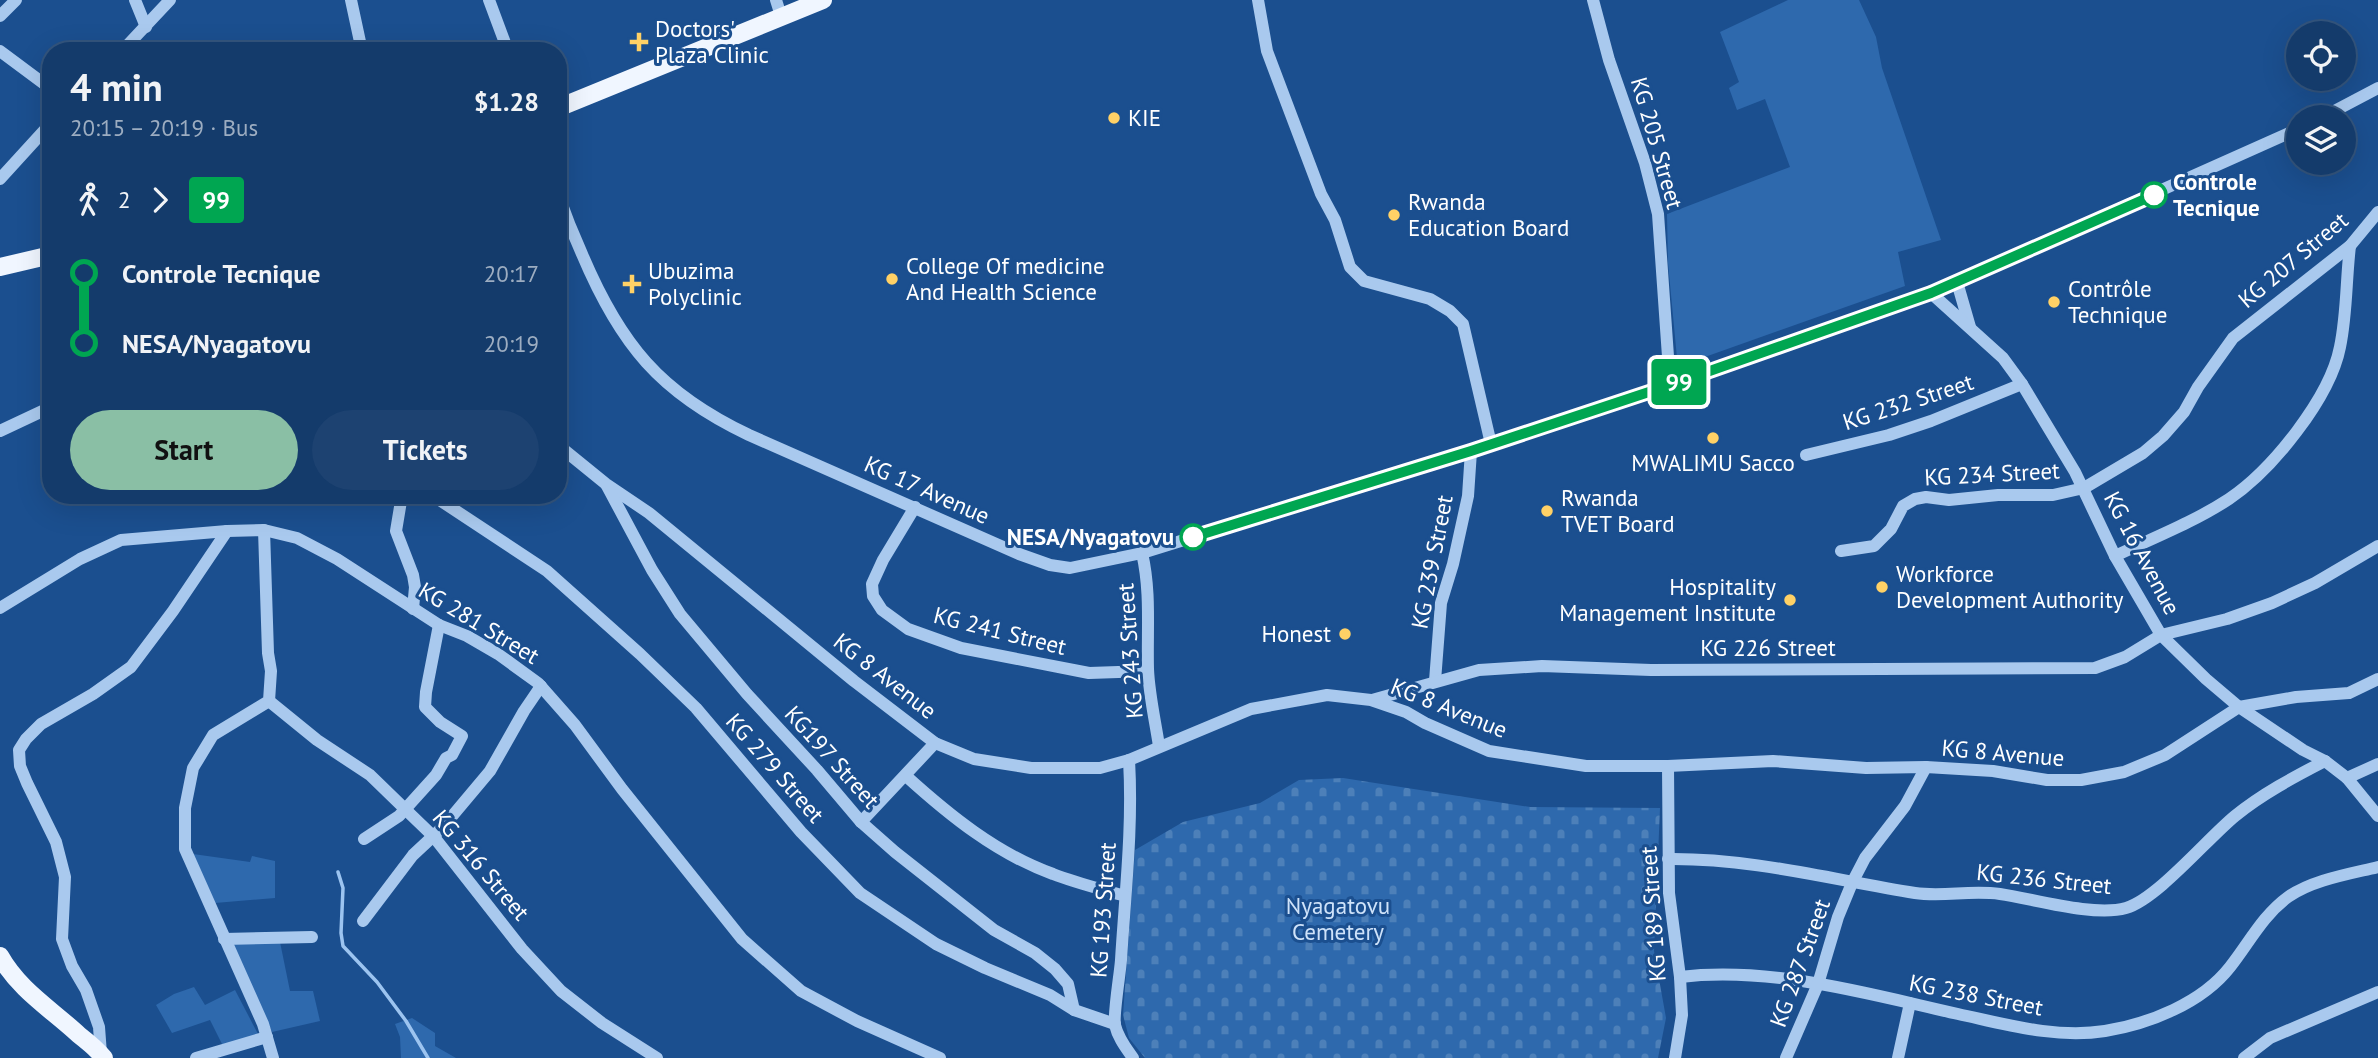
<!DOCTYPE html>
<html lang="en">
<head>
<meta charset="utf-8">
<style>
	body { margin:0; font-family:"PT Sans",sans-serif; background:#1d4271; color:#f1f3f6; height:100vh; display:flex; flex-direction:column; font-size:26px; white-space:nowrap }
	* { box-sizing:border-box; margin:0 }
	p { font-size:23px; color:#9dadc1 }
	.icon { flex:none; width:38px; height:38px; fill:none; stroke:currentColor; stroke-width:2; stroke-linecap:round; stroke-linejoin:round }
	.map { position:relative; flex:1; overflow:hidden }
	.side { position:absolute; left:42px; top:42px; width:525px; height:462px; display:flex; flex-direction:column; background:#143b6b; border-radius:28px; box-shadow:0 7px 28px #0002,0 0 0 2px #33557e }
	.side>* { flex:none }
	.badge { padding:0 14px; border-radius:5px; font-size:24px; line-height:46px }
	.buttons { position:absolute; left:2286px; top:21px; display:grid; gap:14px }
	.buttons a { display:grid; place-items:center; width:70px; height:70px; border-radius:50%; background:#143b6b; box-shadow:0 7px 28px #0002,0 0 0 2px #33557e; font-size:35px }
	.map>.badge { position:absolute; translate:-50% -50%; box-shadow:0 0 0 4px #fff }
	.legs { display:flex; align-items:center; gap:10px; height:77px; padding:0 28px; font-size:23px }
	.legs p { margin-inline-start:auto }
	.summary { display:flex; align-items:center; justify-content:space-between; height:119px; padding:0 28px }
	h1 { font-size:38px; font-weight:800; line-height:52px }
	.button { display:flex; gap:14px; margin-top:auto; padding:14px 28px }
	.button a { flex:1; height:80px; border-radius:42px; background:#8abfa5; color:#111; font-size:28px; font-weight:800; line-height:80px; text-align:center }
	.button a+a { background:#1d4271; color:#f1f3f6 }
	ul { padding:0 28px; list-style:none }
	li { display:flex; align-items:center; gap:24px; height:70px; font-size:26px }
	li i { display:grid; place-items:center; width:10px; height:100%; margin:0 9px; background:currentColor }
	li i::after { content:''; width:18px; height:18px; margin:-9px; border:5px solid; border-radius:50%; background:#143b6b }
	li p { margin-inline-start:auto }
	li:first-child i { background:linear-gradient(#0000 50%,currentColor 0) }
	li:last-child i { background:linear-gradient(currentColor 50%,#0000 0) }
	.map>svg:first-child { display:block }
	.grass { fill:#2e69ad }
	.cemetery { fill:url(#cemetery-stones) }
	.lines { fill:none; stroke-linecap:round; stroke-linejoin:round }
	.stream { stroke:#9cc4f0; stroke-width:3.5 }
	.minor { stroke:#a9c9ee; stroke-width:12 }
	.major { stroke:#f0f6ff; stroke-width:18 }
	.line-1-casing { stroke:#fff; stroke-width:16 }
	.line-1 { stroke:#00a651; stroke-width:10 }
	.poi-dot { fill:#ffd166; stroke:#1b4f8f; stroke-width:2.5 }
	.stop-1-dot { fill:#fff; stroke:#00a651; stroke-width:3.5 }
	.labels { text-anchor:middle; stroke-width:6; stroke-linejoin:round; paint-order:stroke }
	.poi-label { font-size:23px; fill:#fff; stroke:#1b4f8f; text-anchor:start }
	.street-label { font-size:23px; fill:#fff; stroke:#1b4f8f }
	.stop-label { font-size:23px; font-weight:bold; fill:#fff; stroke:#1b4f8f; text-anchor:start }
	.park-label { font-size:23px; fill:#cfe3fa; stroke:#1b4f8f }
</style>
</head>
<body>
<div class="map">
<svg width="2378" height="1058" viewBox="0 0 2378 1058">
	<defs>
		<pattern id="cemetery-stones" width="16" height="16" patternUnits="userSpaceOnUse" patternTransform="scale(1.75)"><rect width="16" height="16" fill="#2e69ad"/><path d="M2 7V4a2 2 0 0 1 4 0v3zM10 15v-3a2 2 0 0 1 4 0v3z" fill="#4d80b9"/></pattern>
	</defs>
	<rect width="100%" height="100%" fill="#1b4f8f"/>
	<g class="grass">
		<polygon points="1788,0 1859,0 1876,37 1882,68 1941,240 1898,252 1905,286 1688,363 1677,358 1668,263 1667,214 1790,167 1765,99 1737,110 1729,88 1739,82 1720,32"/>
		<polygon points="193,854 250,862 252,856 275,861 275,898 215,903"/>
		<polygon points="229,942 280,942 290,991 313,991 320,1021 272,1032"/>
		<polygon points="194,987 205,1005 235,990 258,1034 223,1046 210,1020 172,1033 156,1005 174,994"/>
		<polygon points="412,1018 435,1033 435,1046 456,1058 401,1058 400,1037 395,1024"/>
	</g>
	<polygon class="cemetery" points="1343,778 1530,807 1660,808 1654,951 1666,1018 1658,1058 1145,1058 1129,1038 1123,1015 1135,850 1183,822 1260,803 1299,780"/>
	<g class="lines">
		<polyline class="stream" points="338,872 343,888 341,933 343,946 377,982 406,1021 428,1058"/>
		<g class="minor">
			<polyline points="135,0 146,27"/>
			<polyline points="351,0 362,51"/>
			<polyline points="489,0 508,51"/>
			<polyline points="776,0 781,16"/>
			<polyline points="1258,0 1267,51 1321,194 1335,220 1350,267 1364,281 1430,299 1450,311 1463,324 1491,444"/>
			<polyline points="1593,0 1609,60 1645,163 1658,214 1670,385"/>
			<polyline points="0,16 16,0"/>
			<polyline points="0,51 51,89"/>
			<polyline points="122,51 170,0"/>
			<polyline points="2323,117 2378,88"/>
			<polyline points="0,179 51,123"/>
			<path d="M558 194C565 214 573 234 582 254 620 344 660 393 749 435L1019 554 1050 565 1070 568 1142 553 1471 451 1670 385 1931 293 2298 129"/>
			<polyline points="1957,282 1970,327"/>
			<polyline points="1931,293 2003,358 2022,384 2075,472 2115,556 2161,635 2206,679 2239,707 2303,750 2325,761 2347,778 2378,816"/>
			<polyline points="0,431 51,407"/>
			<polyline points="558,445 606,484 649,513 854,681 935,743 974,759 1031,768 1100,768 1129,760 1251,709 1327,695 1371,700 1406,712 1425,723 1489,751 1586,766 1668,766 1773,761 1866,768 1926,767 1993,771 2047,780 2081,780 2124,772 2165,755 2239,707 2296,697 2349,693 2378,679"/>
			<polyline points="1806,455 1889,435 1931,421 2022,384"/>
			<polyline points="607,486 652,570 680,614 747,694 817,770 861,822 895,852 994,930 1035,953 1055,969 1068,984 1074,1010"/>
			<polyline points="402,495 396,531 413,575 415,587 413,609"/>
			<polyline points="432,495 547,571 640,654 696,708 801,832 860,893 936,944 985,968 1050,995 1074,1010 1115,1024"/>
			<polyline points="915,507 883,560 872,584 873,596 882,610 908,629 961,648 1089,673 1148,671"/>
			<polyline points="264,530 268,653 271,671 269,701 213,735 193,768 185,808 185,849 263,1024 273,1058"/>
			<polyline points="1841,551 1874,546 1891,529 1903,506 1915,499 1926,497 1949,500 1998,495 2053,495 2084,488 2143,453 2163,436 2184,412 2198,387 2233,338 2350,246 2378,212"/>
			<path d="M1142 553C1151 592 1147 629 1148 669 1149 694 1155 720 1159 746"/>
			<path d="M2115 556C2153 538 2194 522 2229 499 2272 470 2330 398 2340 347 2347 314 2346 279 2350 246"/>
			<polyline points="0,608 80,559 121,540 227,531 264,530 297,538 337,559 439,625 467,636 498,654 538,683 575,725 622,789 742,939 801,991 857,1021 940,1058"/>
			<polyline points="1435,681 1441,603 1453,564 1468,496 1471,451"/>
			<polyline points="1372,700 1479,670 1542,666 1651,670 2095,668 2125,657 2161,635 2227,619 2272,603 2315,583 2378,546"/>
			<polyline points="269,701 317,740 370,775 405,809 434,837 522,949 561,991 602,1023 657,1058"/>
			<path d="M1129 760C1133 827 1125 894 1121 960 1120 974 1113 1015 1115 1025 1118 1038 1126 1048 1133 1058"/>
			<polyline points="1668,766 1669,893 1680,977 1682,1015 1675,1058"/>
			<path d="M906 776C949 815 997 854 1053 874 1076 883 1101 889 1125 896"/>
			<polyline points="2347,778 2378,764"/>
			<polyline points="861,822 935,743"/>
			<polyline points="364,839 399,816 436,775 446,758 452,755 462,736 440,722 425,707 426,692 439,625"/>
			<path d="M1668 859C1752 858 1833 880 1915 893 1943 897 1970 890 2000 894 2034 899 2094 917 2126 908 2157 899 2207 839 2235 816 2262 794 2294 777 2325 761"/>
			<polyline points="363,921 413,855 443,827 490,771 524,711 541,686"/>
			<polyline points="224,939 312,937"/>
			<path d="M1680 977C1772 966 1868 994 1958 1014 2005 1024 2056 1039 2105 1031 2149 1024 2202 1003 2230 967 2249 943 2263 915 2288 897 2312 880 2349 874 2378 867"/>
			<polyline points="101,1054 99,1027 86,990 72,966 62,939 65,877 56,842 27,783 20,766 19,750 26,739 41,724 93,694 131,667 173,611 227,531"/>
			<polyline points="196,1058 267,1037"/>
			<polyline points="1786,1058 1818,984 1838,917 1852,883 1865,858 1905,806 1926,767"/>
			<polyline points="1898,1058 1910,1003"/>
			<polyline points="2244,1058 2270,1038 2378,992"/>
		</g>
		<g class="major">
			<polyline points="558,108 823,0"/>
			<polyline points="0,267 51,255"/>
			<path d="M0 956C19 990 51 1009 79 1035 88 1042 97 1049 104 1058"/>
		</g>
	</g>
	<g class="lines">
		<g class="line-1-casing">
			<polyline id="line-1" points="1193,537 1471,451 1670,385 1931,293 2154,195"/>
		</g>
		<use href="#line-1" class="line-1"/>
	</g>
	<g class="poi-dot">
		<path d="M635.5 31.5h7v7h7v7h-7v7h-7v-7h-7v-7h7z"/>
		<circle cx="1114" cy="118" r="7"/>
		<circle cx="1394" cy="215" r="7"/>
		<circle cx="892" cy="279" r="7"/>
		<path d="M628.5 273.5h7v7h7v7h-7v7h-7v-7h-7v-7h7z"/>
		<circle cx="2054" cy="302" r="7"/>
		<circle cx="1713" cy="438" r="7"/>
		<circle cx="1547" cy="511" r="7"/>
		<circle cx="1882" cy="587" r="7"/>
		<circle cx="1790" cy="600" r="7"/>
		<circle cx="1345" cy="634" r="7"/>
	</g>
	<g class="stop-1-dot">
		<circle cx="2154" cy="195" r="12"/>
		<circle cx="1193" cy="537" r="12"/>
	</g>
	<g class="labels">
		<g class="poi-label">
			<text x="655" y="37">Doctors'<tspan x="655" dy="26">Plaza Clinic</tspan></text>
			<text x="1128" y="126">KIE</text>
			<text x="1408" y="210">Rwanda<tspan x="1408" dy="26">Education Board</tspan></text>
			<text x="906" y="274">College Of medicine<tspan x="906" dy="26">And Health Science</tspan></text>
			<text x="648" y="279">Ubuzima<tspan x="648" dy="26">Polyclinic</tspan></text>
			<text x="2068" y="297">Contrôle<tspan x="2068" dy="26">Technique</tspan></text>
			<text x="1713" y="471" text-anchor="middle">MWALIMU Sacco</text>
			<text x="1561" y="506">Rwanda<tspan x="1561" dy="26">TVET Board</tspan></text>
			<text x="1896" y="582">Workforce<tspan x="1896" dy="26">Development Authority</tspan></text>
			<text x="1776" y="595" text-anchor="end">Hospitality<tspan x="1776" dy="26">Management Institute</tspan></text>
			<text x="1331" y="642" text-anchor="end">Honest</text>
		</g>
		<g class="street-label">
			<text transform="translate(1657 143) rotate(74)" y="8">KG 205 Street</text>
			<text transform="translate(2293 260) rotate(-40)" y="8">KG 207 Street</text>
			<text transform="translate(1908 402) rotate(-18)" y="8">KG 232 Street</text>
			<text transform="translate(1992 474) rotate(-3)" y="8">KG 234 Street</text>
			<text transform="translate(927 490) rotate(24)" y="8">KG 17 Avenue</text>
			<text transform="translate(2142 553) rotate(62)" y="8">KG 16 Avenue</text>
			<text transform="translate(1432 562) rotate(-79)" y="8">KG 239 Street</text>
			<text transform="translate(479 623) rotate(31)" y="8">KG 281 Street</text>
			<text transform="translate(1000 631) rotate(14)" y="8">KG 241 Street</text>
			<text x="1768" y="656">KG 226 Street</text>
			<text transform="translate(1130 651) rotate(-94)" y="8">KG 243 Street</text>
			<text transform="translate(885 676) rotate(38)" y="8">KG 8 Avenue</text>
			<text transform="translate(1449 708) rotate(22)" y="8">KG 8 Avenue</text>
			<text transform="translate(2003 753) rotate(5)" y="8">KG 8 Avenue</text>
			<text transform="translate(832 757) rotate(48)" y="8">KG197 Street</text>
			<text transform="translate(775 768) rotate(49)" y="8">KG 279 Street</text>
			<text transform="translate(481 865) rotate(50)" y="8">KG 316 Street</text>
			<text transform="translate(2044 879) rotate(6)" y="8">KG 236 Street</text>
			<text transform="translate(1103 910) rotate(-86)" y="8">KG 193 Street</text>
			<text transform="translate(1653 914) rotate(-94)" y="8">KG 189 Street</text>
			<text transform="translate(1800 963) rotate(-70)" y="8">KG 287 Street</text>
			<text transform="translate(1976 995) rotate(11)" y="8">KG 238 Street</text>
		</g>
		<g class="stop-label">
			<text x="2173" y="190">Controle<tspan x="2173" dy="26">Tecnique</tspan></text>
			<text x="1174" y="545" text-anchor="end">NESA/Nyagatovu</text>
		</g>
		<g class="park-label">
			<text x="1338" y="914">Nyagatovu<tspan x="1338" dy="26">Cemetery</tspan></text>
		</g>
	</g>
</svg>
<div class="buttons">
<a><svg class="icon" aria-label="locate" viewBox="0 0 24 24"><circle cx="12" cy="12" r="6"/><path d="M12 2v4M12 18v4M2 12h4M18 12h4"/></svg></a>
<a><svg class="icon" aria-label="layers" viewBox="0 0 24 24"><path d="M12 4l9 5-9 5-9-5zM3 14l9 5 9-5"/></svg></a>
</div>
<b class="badge" style="left:1679px;top:382px;background:#00a651;color:#fff">99</b>
<section class="side">
<div class="summary"><div><h1>4 min</h1><p>20:15 – 20:19 · Bus</p></div><b>$1.28</b></div>
<div class="legs"><svg class="icon" aria-label="walk" viewBox="0 0 24 24"><circle cx="13" cy="4" r="2"/><path d="M13 8l-2 6 4 7M11 14l-3 7M7 12l3-4h3l4 4"/></svg>2<svg class="icon" aria-label="forward" viewBox="0 0 24 24"><path d="M9 5l7 7-7 7"/></svg><b class="badge" style="background:#00a651;color:#fff">99</b></div>
<ul>
<li><i style="color:#00a651"></i><b>Controle Tecnique</b><p>20:17</p></li>
<li><i style="color:#00a651"></i><b>NESA/Nyagatovu</b><p>20:19</p></li>
</ul>
<div class="button"><a>Start</a><a>Tickets</a></div>
</section>
</div>
</body>
</html>
